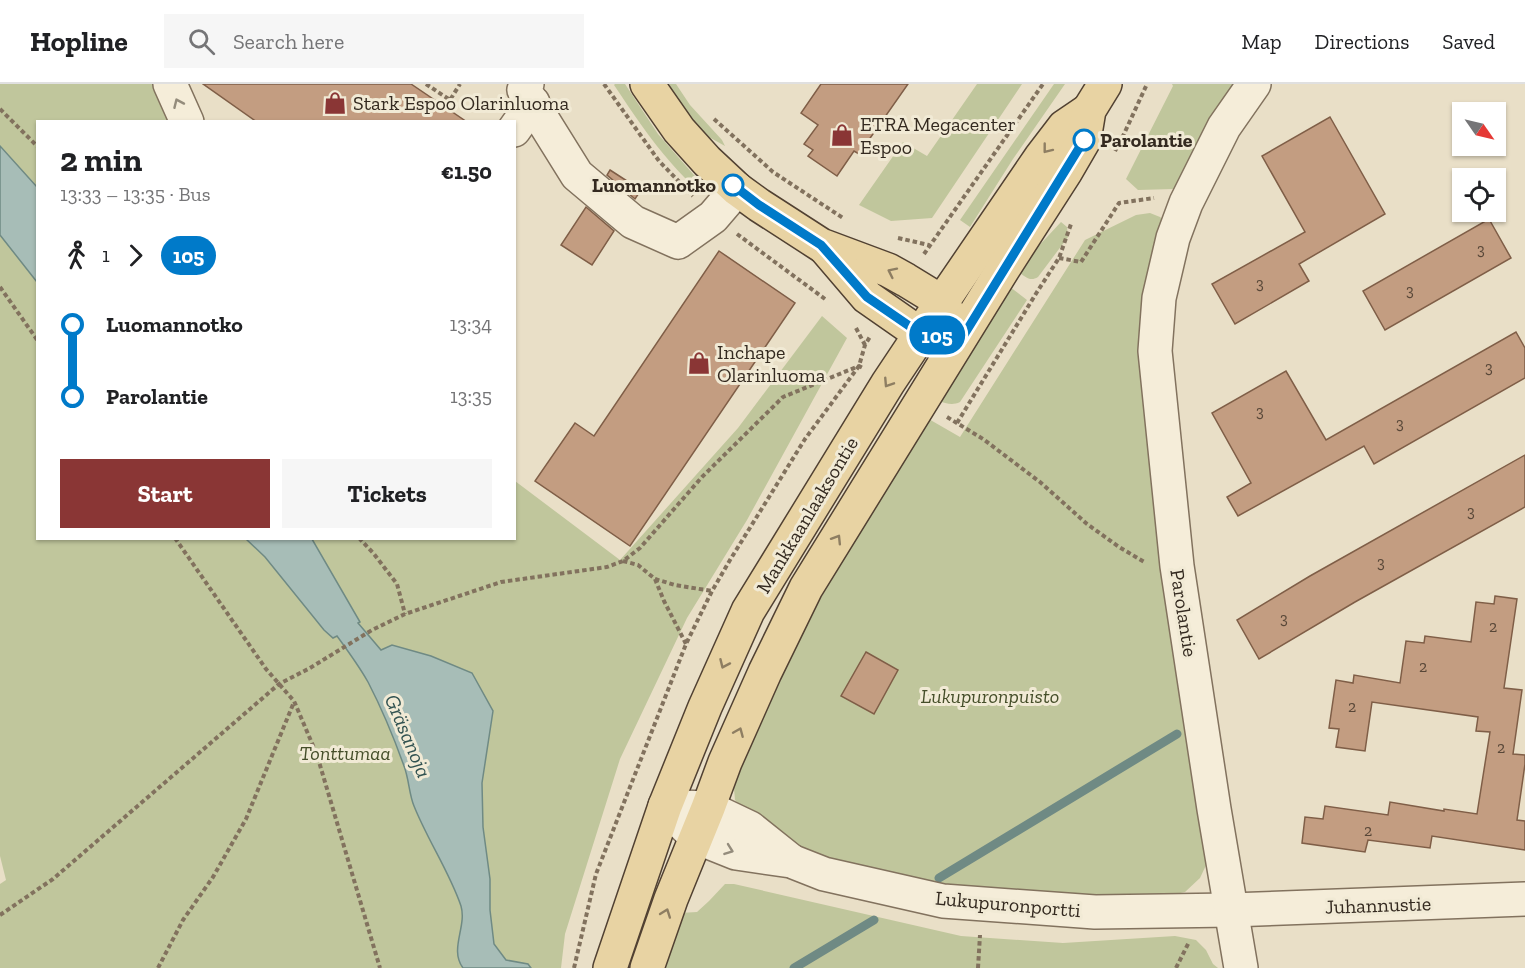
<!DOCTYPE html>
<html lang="en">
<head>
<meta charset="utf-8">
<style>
	body { margin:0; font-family:"Zilla Slab",serif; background:#f6f6f6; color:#202124; height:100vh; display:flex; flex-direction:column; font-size:22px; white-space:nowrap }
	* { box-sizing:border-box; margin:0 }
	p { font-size:20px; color:#757577 }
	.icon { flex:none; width:33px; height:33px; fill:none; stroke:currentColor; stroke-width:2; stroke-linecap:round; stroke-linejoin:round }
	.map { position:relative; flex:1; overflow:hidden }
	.sheet { position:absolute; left:36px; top:36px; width:480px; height:420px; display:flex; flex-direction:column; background:#fff; border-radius:0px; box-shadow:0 2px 4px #0004 }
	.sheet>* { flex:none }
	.badge { padding:0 12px; border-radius:20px; font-size:21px; line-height:39px }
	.needle { width:39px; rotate:124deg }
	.tools { position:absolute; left:1452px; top:18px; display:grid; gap:12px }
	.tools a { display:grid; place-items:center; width:54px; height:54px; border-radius:0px; background:#fff; box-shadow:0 2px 4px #0004; font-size:30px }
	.map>.badge { position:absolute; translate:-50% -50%; box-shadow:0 0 0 3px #fff }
	.legs { display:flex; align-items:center; gap:9px; height:66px; padding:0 24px; font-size:20px }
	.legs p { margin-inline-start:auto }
	.summary { display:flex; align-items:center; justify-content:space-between; height:102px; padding:0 24px }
	h1 { font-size:33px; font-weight:700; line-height:45px }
	.button { display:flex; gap:12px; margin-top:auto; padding:12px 24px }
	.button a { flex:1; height:69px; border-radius:0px; background:#8a3635; color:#fff; font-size:24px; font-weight:700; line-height:69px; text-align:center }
	.button a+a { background:#f6f6f6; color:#202124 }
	ul { padding:0 24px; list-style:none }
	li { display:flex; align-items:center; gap:21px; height:72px; font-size:22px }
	li i { display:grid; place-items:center; width:9px; height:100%; margin:0 8px; background:currentColor }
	li i::after { content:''; width:15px; height:15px; margin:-8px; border:4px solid; border-radius:50%; background:#fff }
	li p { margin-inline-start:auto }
	li:first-child i { background:linear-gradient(#0000 50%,currentColor 0) }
	li:last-child i { background:linear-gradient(currentColor 50%,#0000 0) }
	header { display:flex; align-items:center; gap:36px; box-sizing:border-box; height:84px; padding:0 30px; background:#fff; border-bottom:2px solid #e0e0e0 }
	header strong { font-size:28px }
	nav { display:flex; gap:33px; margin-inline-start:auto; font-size:21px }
	.search { width:420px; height:54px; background:#f6f6f6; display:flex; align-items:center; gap:15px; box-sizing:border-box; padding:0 21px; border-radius:0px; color:#757577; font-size:22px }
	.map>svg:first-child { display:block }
	.green { fill:#c0c69c }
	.water { fill:#a7bdb7; stroke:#6f8a84; stroke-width:1.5 }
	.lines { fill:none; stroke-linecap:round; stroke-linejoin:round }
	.stream { stroke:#6f8a84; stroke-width:9 }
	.building { fill:#c39d81; stroke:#7f5e47; stroke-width:1.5 }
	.minor-casing { stroke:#82725e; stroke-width:36 }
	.major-casing { stroke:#514132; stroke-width:36 }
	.path { stroke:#82725e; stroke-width:4; stroke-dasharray:4.5 3; stroke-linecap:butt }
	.minor { stroke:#f5edd9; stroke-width:33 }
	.major { stroke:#e8d3a3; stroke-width:33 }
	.oneway { stroke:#948c7c }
	.oneway2 { stroke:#8e7e62 }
	.line-1-casing { stroke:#fff; stroke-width:14 }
	.line-1 { stroke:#007ac9; stroke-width:9 }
	.stop-1-dot { fill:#fff; stroke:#007ac9; stroke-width:3 }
	.labels { text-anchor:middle; stroke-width:6; stroke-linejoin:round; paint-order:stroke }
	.number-label { font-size:16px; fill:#584738 }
	.poi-label { font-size:20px; fill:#342a20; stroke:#f1ead5; text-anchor:start }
	.stop-label { font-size:20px; font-weight:bold; fill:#342a20; stroke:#f1ead5; text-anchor:start }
	.street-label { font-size:20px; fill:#342a20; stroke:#f1ead5 }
	.park-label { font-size:20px; font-style:italic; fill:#454e29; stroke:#f1ead5 }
	.water-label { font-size:21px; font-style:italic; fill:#315251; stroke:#f1ead5 }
</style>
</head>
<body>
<header>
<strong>Hopline</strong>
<div class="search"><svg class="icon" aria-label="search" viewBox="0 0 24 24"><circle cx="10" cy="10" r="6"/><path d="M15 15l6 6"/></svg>Search here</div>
<nav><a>Map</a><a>Directions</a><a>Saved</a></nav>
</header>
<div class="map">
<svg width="1525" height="884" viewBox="0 0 1525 884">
	<rect width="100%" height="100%" fill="#e9dfc7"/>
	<g class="green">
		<polygon points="0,0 152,0 169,37 38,38 38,454 514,454 515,397 620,476 738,344 822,232 847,254 747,436 687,534 620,675 565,850 561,884 0,884 0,800 6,796 0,772"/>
		<path d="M615 0H625L658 50 700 98V103L698 105C688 98 680 89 672 80 650 55 632 28 614 1Z"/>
		<polygon points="669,0 676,0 690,21 722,56 725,62 707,52 680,21"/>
		<polygon points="977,0 1022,0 932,134 891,137 859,121 903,58 927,72"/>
		<polygon points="1054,0 1065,0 1013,75 970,143 960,136"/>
		<polygon points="1172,0 1234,0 1174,105 1138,106 1126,95 1173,2"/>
		<polygon points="1150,129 1160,133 1167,139 1152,200 1208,777 1200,794 1185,808 1171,811 1032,815 887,793 806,768 751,734 735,716 733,693 793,563 862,442 927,334 960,353 1085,156 1136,131"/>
		<path d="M1061 138 1067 143 1068 153 1038 193C1030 198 1026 193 1018 188L1034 167Z"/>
		<path d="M1010 203 1027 216 960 318C952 322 946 319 938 317Z"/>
		<polygon points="725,800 734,800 961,852 1063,859 1175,852 1196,856 1206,866 1213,880 1218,884 654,884 680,829 697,828 709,817"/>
	</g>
	<g class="water">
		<polygon points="0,62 37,103 37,198 0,151"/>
		<path d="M246 455H312L360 538 358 539 381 566 392 561 431 572 472 589 493 627 482 699 483 743 490 795V826L494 860 506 876 528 880 531 884H463C449 865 467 843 461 822 449 787 428 757 414 722 409 710 409 695 404 682 394 654 382 625 368 598 359 582 348 567 337 552L333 554 324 546 265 473Z"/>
	</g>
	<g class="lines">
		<g class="stream">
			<polyline points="939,794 1177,650"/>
			<polyline points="794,884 874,836"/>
		</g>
	</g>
	<g class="building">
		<polygon points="203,0 411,0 467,38 257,38"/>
		<polygon points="821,0 908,0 859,70 854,67 837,92 808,72 813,66 804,60 818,41 801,29"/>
		<polygon points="1330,33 1385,130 1299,180 1309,197 1235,240 1212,200 1305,148 1262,72"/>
		<polygon points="610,86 641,106 635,115 607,91"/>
		<polygon points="586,123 614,147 592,181 561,161"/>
		<polygon points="1489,135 1511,174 1385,246 1363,207"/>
		<polygon points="719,167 795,219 630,462 535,397 575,339 594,352"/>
		<polygon points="1516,248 1525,264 1525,294 1374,380 1364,362 1238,432 1227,413 1251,399 1212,329 1286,287 1326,356"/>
		<polygon points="1525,371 1525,423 1355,518 1259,575 1237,536 1310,492"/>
		<polygon points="1495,512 1517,515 1504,604 1522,606 1513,670 1525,671 1525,680 1517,736 1525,737 1525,766 1432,752 1430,764 1368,756 1365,768 1302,759 1305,733 1323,735 1325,722 1388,731 1390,718 1444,727 1444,725 1477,730 1490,648 1476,647 1478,633 1372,618 1365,667 1336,663 1339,645 1329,644 1336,596 1353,599 1354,591 1400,599 1406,557 1424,559 1425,552 1471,558 1476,518 1494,520"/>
		<polygon points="866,568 898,586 874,630 841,612"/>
	</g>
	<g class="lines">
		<g class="minor-casing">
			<g id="minor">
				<polyline points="170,0 187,38"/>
				<polyline points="527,0 524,6 577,91 633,138 678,158 713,133 737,105"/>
				<polyline points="514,46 533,19"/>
				<polyline points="665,722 696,753 736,769 791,777 824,790 943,817 1095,828 1231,826 1525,815"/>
				<polyline points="680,723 708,724 750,744 790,776"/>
				<polyline points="1241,884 1214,725 1177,482 1155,267 1159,214 1173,154 1186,119 1224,43 1254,0"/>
			</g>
		</g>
		<g class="major-casing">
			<g id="major">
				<polyline points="647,0 679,46 707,77 737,105 759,121 821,161 888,186 906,196 942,218 953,238"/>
				<polyline points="826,165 867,213 920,250 942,252"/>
				<polyline points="610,884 665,722 705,623 748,527 888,299 942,218 1041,73 1064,43 1089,26"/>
				<polyline points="647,884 671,815 708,724 725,678 765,588 806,504 1003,185 1066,87 1084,56 1089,26 1105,0"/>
			</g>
		</g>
		<g class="path">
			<polyline points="426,0 450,16 460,0"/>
			<polyline points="604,0 659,77 693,112"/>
			<polyline points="0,25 38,63"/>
			<polyline points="714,35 773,88 843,134"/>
			<polyline points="1115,67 1124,50 1147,0"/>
			<polyline points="737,150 825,215"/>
			<polyline points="898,154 929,161"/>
			<polyline points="924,170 1043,0"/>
			<polyline points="1059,174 1081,178 1119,119 1154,114"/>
			<polyline points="0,203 38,257"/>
			<polyline points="856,244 865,261"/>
			<polyline points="947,333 983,355 1040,398 1087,440 1119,463 1146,479"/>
			<polyline points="957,339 1037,208 1059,174 1071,140"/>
			<polyline points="175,454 266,585 294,617 317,671 380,884"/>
			<polyline points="359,454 374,470 397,500 405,530"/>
			<polyline points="623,477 638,481 655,495 664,517 686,560"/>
			<polyline points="655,495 675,501 712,507"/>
			<polyline points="0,831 53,795 279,600 310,584 372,546 405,530 501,498 607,483 623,477 640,464 702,393 783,313 859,282 863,284"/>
			<polyline points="158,884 183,836 213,793 246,735 294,618"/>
			<polyline points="574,884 596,790 686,560 712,507 730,476 805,355 859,282 865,261 871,251"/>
			<polyline points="978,884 980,851"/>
			<polyline points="1176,884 1189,858"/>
		</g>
		<use href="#minor" class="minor"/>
		<use href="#major" class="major"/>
	</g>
	<defs><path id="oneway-chevron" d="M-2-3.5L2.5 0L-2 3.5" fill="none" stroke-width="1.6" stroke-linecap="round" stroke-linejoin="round" transform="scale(1.5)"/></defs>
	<g class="oneway">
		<use href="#oneway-chevron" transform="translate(178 19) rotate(-114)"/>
		<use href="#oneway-chevron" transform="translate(729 766) rotate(20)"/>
	</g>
	<g class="oneway2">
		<use href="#oneway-chevron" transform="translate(1047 65) rotate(128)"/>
		<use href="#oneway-chevron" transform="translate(892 188) rotate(-154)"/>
		<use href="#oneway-chevron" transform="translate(888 299) rotate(123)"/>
		<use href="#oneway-chevron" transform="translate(837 455) rotate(-58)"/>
		<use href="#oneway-chevron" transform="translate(724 580) rotate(114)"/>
		<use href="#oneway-chevron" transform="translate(739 648) rotate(-67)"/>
		<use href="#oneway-chevron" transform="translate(666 829) rotate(-70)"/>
	</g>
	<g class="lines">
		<g class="line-1-casing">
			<polyline id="line-1" points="733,101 759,121 821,161 867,213 921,250 962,254 1084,56"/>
		</g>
		<use href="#line-1" class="line-1"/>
	</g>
	<defs>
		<g id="shop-bare" transform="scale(1.8)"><path d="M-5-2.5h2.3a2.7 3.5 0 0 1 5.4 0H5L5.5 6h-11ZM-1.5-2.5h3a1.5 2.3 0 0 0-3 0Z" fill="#8a3635" stroke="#f1ead5" stroke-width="2.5" paint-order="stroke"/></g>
	</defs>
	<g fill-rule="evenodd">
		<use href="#shop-bare" x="335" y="19"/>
		<use href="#shop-bare" x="842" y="51"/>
		<use href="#shop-bare" x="699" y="279"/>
	</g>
	<g class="stop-1-dot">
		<circle cx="1084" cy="56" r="10"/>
		<circle cx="733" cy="101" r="10"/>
	</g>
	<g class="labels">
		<g class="number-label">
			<text x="1481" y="171">3</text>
			<text x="1260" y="205">3</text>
			<text x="1410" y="212">3</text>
			<text x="1489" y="289">3</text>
			<text x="1260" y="333">3</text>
			<text x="1400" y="345">3</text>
			<text x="1471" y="433">3</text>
			<text x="1381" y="484">3</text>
			<text x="1284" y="540">3</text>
			<text x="1493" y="548">2</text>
			<text x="1423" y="588">2</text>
			<text x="1352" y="628">2</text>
			<text x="1501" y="669">2</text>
			<text x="1368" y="752">2</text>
		</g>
		<g class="poi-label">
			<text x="353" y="26">Stark Espoo Olarinluoma</text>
			<text x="860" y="47">ETRA Megacenter<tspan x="860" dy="23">Espoo</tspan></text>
			<text x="717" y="275">Inchape<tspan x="717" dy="23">Olarinluoma</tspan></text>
		</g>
		<g class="stop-label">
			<text x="1100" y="63">Parolantie</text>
			<text x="716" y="108" text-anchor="end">Luomannotko</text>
		</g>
		<g class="street-label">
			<text transform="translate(807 431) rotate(-59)" y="7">Mankkaanlaaksontie</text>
			<text transform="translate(1184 529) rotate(81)" y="7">Parolantie</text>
			<text transform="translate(1008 820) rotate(5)" y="7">Lukupuronportti</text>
			<text transform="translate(1378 821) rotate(-2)" y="7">Juhannustie</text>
		</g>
		<g class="park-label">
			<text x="990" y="619">Lukupuronpuisto</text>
			<text x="345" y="676">Tonttumaa</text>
		</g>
		<g class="water-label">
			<text transform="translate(408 652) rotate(67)" y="7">Gräsanoja</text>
		</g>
	</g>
</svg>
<div class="tools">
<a><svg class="needle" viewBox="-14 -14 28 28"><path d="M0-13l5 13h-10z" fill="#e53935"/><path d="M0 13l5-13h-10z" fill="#757577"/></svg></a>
<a><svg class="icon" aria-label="locate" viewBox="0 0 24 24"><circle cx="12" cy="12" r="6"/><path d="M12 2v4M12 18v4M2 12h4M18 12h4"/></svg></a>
</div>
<b class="badge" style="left:937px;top:251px;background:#007ac9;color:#fff">105</b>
<section class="sheet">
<div class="summary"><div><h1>2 min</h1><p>13:33 – 13:35 · Bus</p></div><b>€1.50</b></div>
<div class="legs"><svg class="icon" aria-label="walk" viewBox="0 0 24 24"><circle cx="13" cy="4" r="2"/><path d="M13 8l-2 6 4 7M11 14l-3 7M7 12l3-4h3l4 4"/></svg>1<svg class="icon" aria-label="forward" viewBox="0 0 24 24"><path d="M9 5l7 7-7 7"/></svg><b class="badge" style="background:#007ac9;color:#fff">105</b></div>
<ul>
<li><i style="color:#007ac9"></i><b>Luomannotko</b><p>13:34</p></li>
<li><i style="color:#007ac9"></i><b>Parolantie</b><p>13:35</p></li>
</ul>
<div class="button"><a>Start</a><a>Tickets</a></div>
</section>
</div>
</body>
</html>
